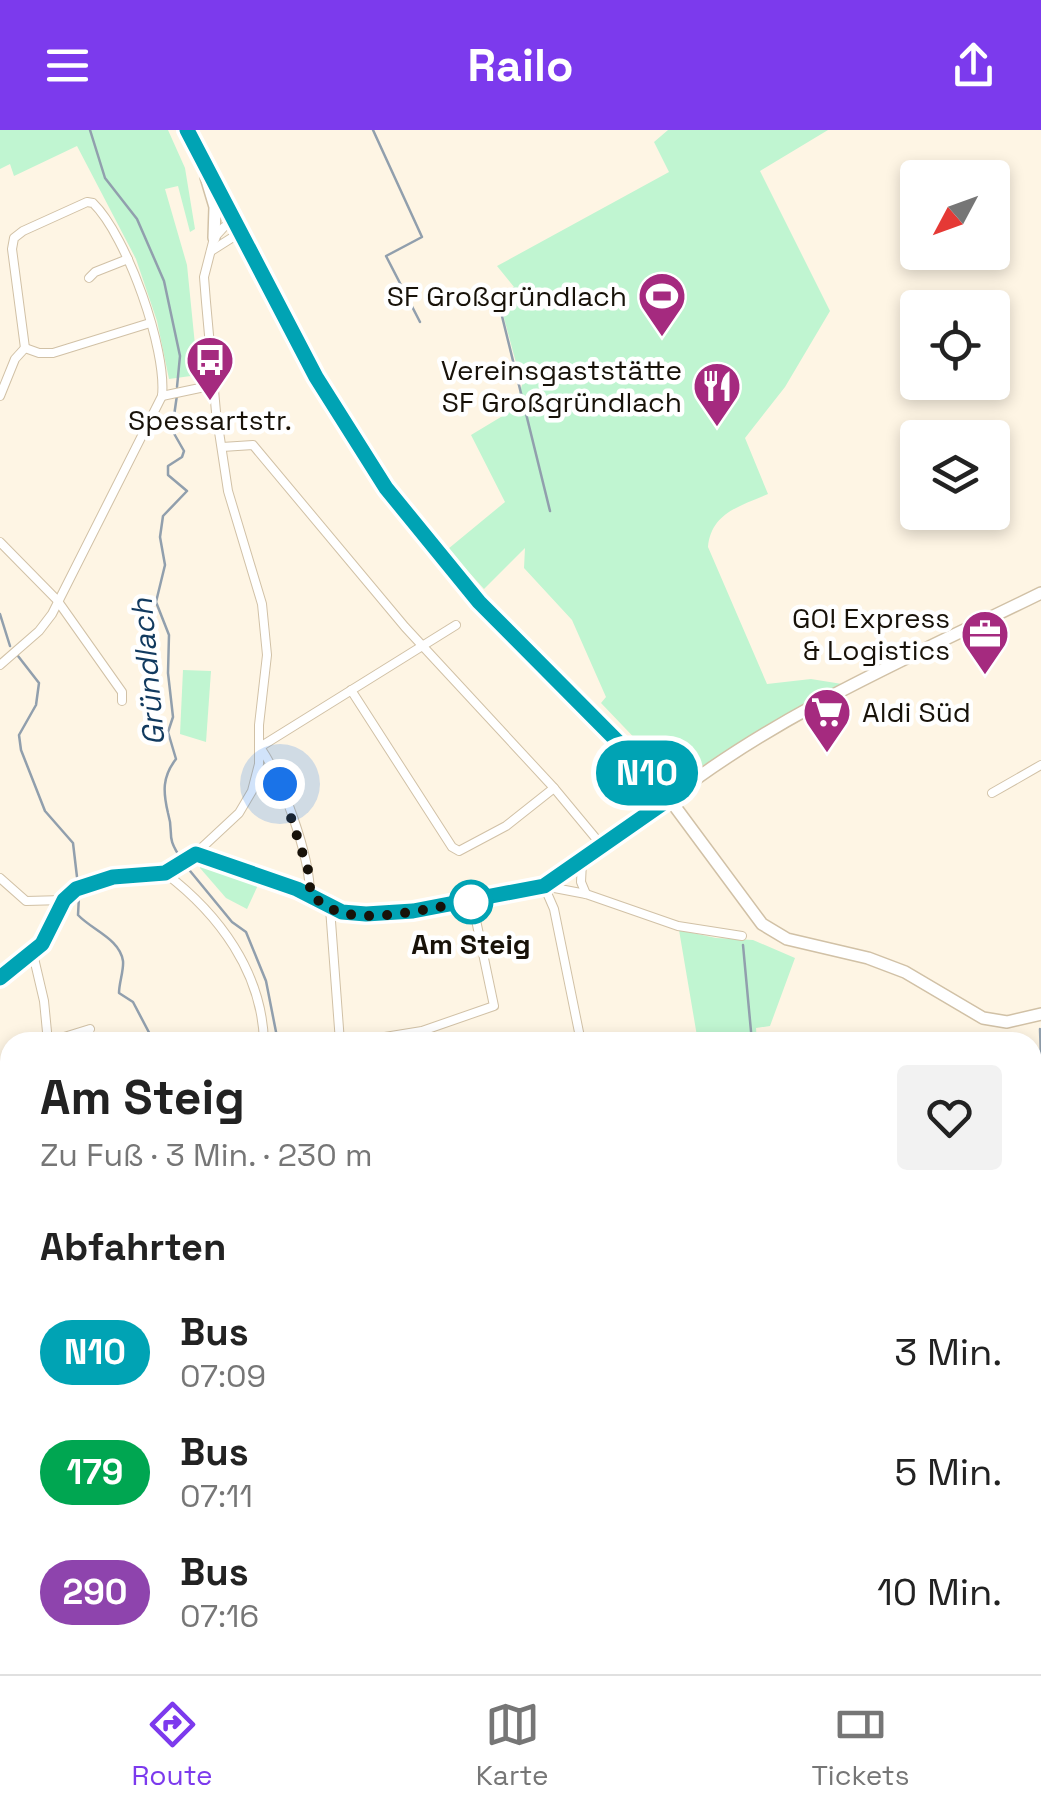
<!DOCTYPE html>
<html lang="de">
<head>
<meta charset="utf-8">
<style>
	body { margin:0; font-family:"Space Grotesk",sans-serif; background:#f2f2f2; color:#222; height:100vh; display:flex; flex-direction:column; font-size:38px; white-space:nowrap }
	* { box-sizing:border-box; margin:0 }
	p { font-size:32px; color:#767676 }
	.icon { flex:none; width:55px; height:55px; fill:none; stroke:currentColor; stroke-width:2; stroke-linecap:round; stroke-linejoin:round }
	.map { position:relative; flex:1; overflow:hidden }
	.sheet { position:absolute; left:0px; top:902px; width:1042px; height:642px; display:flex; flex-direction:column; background:#fff; border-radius:30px 30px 0 0; box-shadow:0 5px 15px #0003 }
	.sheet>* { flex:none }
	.badge { padding:0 20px; border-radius:32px; font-size:35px; line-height:65px }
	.needle { width:65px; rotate:229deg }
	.tools { position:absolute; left:900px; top:30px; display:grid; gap:20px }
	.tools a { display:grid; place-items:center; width:110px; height:110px; border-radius:10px; background:#fff; box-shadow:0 5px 15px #0003; font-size:50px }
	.you { position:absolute; width:50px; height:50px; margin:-25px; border:8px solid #fff; border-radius:50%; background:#1a73e8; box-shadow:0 0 0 15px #1a73e833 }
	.map>.badge { position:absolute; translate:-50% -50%; box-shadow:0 0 0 5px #fff }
	h2 { padding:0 40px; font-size:38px; line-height:90px }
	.round { display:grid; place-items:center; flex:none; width:105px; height:105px; border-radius:10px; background:#f2f2f2 }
	.headline { display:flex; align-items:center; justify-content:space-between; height:170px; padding:0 40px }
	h1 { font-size:48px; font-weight:800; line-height:75px }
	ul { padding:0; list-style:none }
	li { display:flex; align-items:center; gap:30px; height:120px; padding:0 40px }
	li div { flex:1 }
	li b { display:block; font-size:38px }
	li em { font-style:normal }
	li .badge { min-width:110px; font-weight:700; text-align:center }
	header { display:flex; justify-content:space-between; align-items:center; height:130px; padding:0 40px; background:#7c3aed; color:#fff; font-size:45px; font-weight:800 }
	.menu { display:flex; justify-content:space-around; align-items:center; height:140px; border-top:2px solid #e0e0e0; background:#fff; font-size:28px; color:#767676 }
	.menu a { display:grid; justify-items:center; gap:5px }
	.menu .active { color:#7c3aed }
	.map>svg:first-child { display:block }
	.green { fill:#c0f5d1 }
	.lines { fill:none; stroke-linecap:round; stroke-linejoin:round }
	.stream { stroke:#919fad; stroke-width:2.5 }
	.minor-casing { stroke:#d1c1a6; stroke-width:10 }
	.tertiary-casing { stroke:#d1c1a6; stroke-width:12 }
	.secondary-casing { stroke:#d1c1a6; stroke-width:14 }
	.minor { stroke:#fff; stroke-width:8 }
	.tertiary { stroke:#fff; stroke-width:10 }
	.secondary { stroke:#fff; stroke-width:11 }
	.line-casing { stroke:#fff; stroke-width:22 }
	.line { stroke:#00a3b4; stroke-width:15 }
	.walk { stroke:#181209; stroke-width:10; stroke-dasharray:0 18 }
	.stop-dot { fill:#fff; stroke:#00a3b4; stroke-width:5 }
	.labels { text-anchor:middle; stroke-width:9; stroke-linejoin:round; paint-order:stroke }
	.poi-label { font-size:28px; fill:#181209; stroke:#fff; text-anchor:end }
	.stop-label { font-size:28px; font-weight:bold; fill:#181209; stroke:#fff }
	.water-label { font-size:30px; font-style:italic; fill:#113a5f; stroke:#fff }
</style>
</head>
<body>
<header><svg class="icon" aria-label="menu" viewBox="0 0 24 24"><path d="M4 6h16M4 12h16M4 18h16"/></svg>Railo<svg class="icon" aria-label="share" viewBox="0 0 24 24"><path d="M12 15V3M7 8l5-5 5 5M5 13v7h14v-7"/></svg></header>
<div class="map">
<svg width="1041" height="1544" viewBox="0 0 1041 1544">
	<rect width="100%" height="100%" fill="#fef5e4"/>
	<g class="green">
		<polygon points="0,0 168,0 185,38 195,99 190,102 178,56 165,59 187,135 198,245 169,249 157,191 136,129 77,16 14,46 10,34 0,39"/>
		<path d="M668 0H828L760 41 830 181 785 257 745 308 768 364C740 376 711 383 708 417L767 554 811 549 842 554 685 646 667 642 601 573 606 567 572 490 524 438 525 418 484 459 448 419 505 372 471 305 514 279 522 255 498 166 514 157 497 136 669 42 654 12Z"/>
		<polygon points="183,540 211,541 206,612 180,604"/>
		<polygon points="200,731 259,753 247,779 226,768 200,738"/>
		<polygon points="679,800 716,808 753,810 795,828 770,896 756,898 757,912 698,912"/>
		<polygon points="10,1124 10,1535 56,1535 53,1544 0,1544 0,1197 8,1186 2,1125"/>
		<polygon points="66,1535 324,1535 323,1544 64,1544"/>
	</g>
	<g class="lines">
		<g class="stream">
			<polyline points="90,0 105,48 137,89 164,151 180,226 177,257"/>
			<polyline points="373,0 422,107 386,126 420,192"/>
			<polyline points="443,172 499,174 550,381"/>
			<path d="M177 265 172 300 184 321 182 327 168 336V345L187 361 163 386 160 407 165 435 156 472 169 505 168 543 173 587 168 602 176 629C162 647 163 662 168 683 175 706 164 704 182 730"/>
			<polyline points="0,484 10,516"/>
			<polyline points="18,526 39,553 36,575 19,605 21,620 45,681 73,713 77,747"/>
			<polyline points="186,736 232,792 246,802 266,851 278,912"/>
			<path d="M79 766 78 785C92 800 120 809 123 831 124 840 119 853 119 863L133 872 154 912"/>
			<polyline points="743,815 752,912"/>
			<polyline points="1040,899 1041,930"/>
			<polyline points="746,1540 750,1535"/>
			<polyline points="67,1544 69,1535"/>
			<polyline points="285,1544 288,1535"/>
		</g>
		<g class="minor-casing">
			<g id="minor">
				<polyline points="211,121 241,102"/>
				<polyline points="89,148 95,142 128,129"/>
				<polyline points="25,218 39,223 53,223 150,193"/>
				<polyline points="0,266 15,229 25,218"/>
				<polyline points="162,266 214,255"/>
				<polyline points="222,317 253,315 405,497 554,658 603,717"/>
				<polyline points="0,412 57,470 122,562 122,571"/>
				<path d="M0 535 39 501 52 484 162 266C167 220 127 106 93 73L87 72 23 101 14 108 12 119 25 218"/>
				<polyline points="351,560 452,717 459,721 506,696 554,658"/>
				<polyline points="992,663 1041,635"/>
				<polyline points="195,724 239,683 252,661 259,634 259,595 267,525 262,474 228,361 216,282 206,172 204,147 214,108 224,97 236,92"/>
				<polyline points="582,732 581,752 586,764"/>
				<path d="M165 743C219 784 262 842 264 912"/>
				<polyline points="0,748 26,771 64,770"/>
				<polyline points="544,756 586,764 678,796 742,806"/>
				<polyline points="544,756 554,779 581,912"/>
				<path d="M310 765C310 725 283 651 260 617L456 495"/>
				<polyline points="330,778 340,912"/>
				<polyline points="33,824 44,871 48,912 90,899"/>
				<polyline points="354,912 422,901 494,876 472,771"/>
			</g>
		</g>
		<g class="tertiary-casing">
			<polyline id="tertiary" points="0,848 43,814 64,770 75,759 113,747 165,743 195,724 297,759 341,782 366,784 413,781 544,756 669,669"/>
		</g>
		<g class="secondary-casing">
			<g id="secondary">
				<polyline points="187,0 317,247 386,358 469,462 659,655 762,794 787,809 868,828 905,842 983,888 1007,892 1041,884"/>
				<polyline points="206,47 215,77 214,108"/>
				<path d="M669 669C780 582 915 525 1041 463"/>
			</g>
		</g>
		<use href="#minor" class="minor"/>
		<use href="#tertiary" class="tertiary"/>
		<use href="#secondary" class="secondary"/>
	</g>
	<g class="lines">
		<g class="line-casing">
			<polyline id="line" points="0,848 42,814 64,770 76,759 113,747 165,743 196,724 297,759 342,782 366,784 413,781 544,756 669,669 626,620 479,472 386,358 316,247 187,0"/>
		</g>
		<use href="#line" class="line"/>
		<path class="walk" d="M280 654 310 746V765C317 769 323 775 330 778 365 797 433 776 471 772"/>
	</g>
	<defs>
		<g id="stadium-pin" transform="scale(2.5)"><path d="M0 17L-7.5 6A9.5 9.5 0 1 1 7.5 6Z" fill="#a52a7f" stroke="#fff"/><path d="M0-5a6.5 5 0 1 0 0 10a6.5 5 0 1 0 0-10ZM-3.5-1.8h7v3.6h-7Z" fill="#fff"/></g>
		<g id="bus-pin" transform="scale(2.5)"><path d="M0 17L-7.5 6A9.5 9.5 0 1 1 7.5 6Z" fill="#a52a7f" stroke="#fff"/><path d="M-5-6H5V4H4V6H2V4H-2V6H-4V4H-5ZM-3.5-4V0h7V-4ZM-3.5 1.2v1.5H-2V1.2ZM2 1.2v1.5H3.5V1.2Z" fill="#fff"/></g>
		<g id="restaurant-pin" transform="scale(2.5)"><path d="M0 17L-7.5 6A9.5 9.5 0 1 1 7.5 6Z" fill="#a52a7f" stroke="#fff"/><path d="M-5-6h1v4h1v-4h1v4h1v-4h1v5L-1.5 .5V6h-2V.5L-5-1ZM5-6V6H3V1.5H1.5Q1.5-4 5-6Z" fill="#fff"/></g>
		<g id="office-pin" transform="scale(2.5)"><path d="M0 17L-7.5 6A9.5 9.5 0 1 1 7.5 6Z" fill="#a52a7f" stroke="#fff"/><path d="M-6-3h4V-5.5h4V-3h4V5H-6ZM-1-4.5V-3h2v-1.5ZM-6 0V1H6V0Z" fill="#fff"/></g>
		<g id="supermarket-pin" transform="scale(2.5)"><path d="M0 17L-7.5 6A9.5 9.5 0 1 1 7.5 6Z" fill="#a52a7f" stroke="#fff"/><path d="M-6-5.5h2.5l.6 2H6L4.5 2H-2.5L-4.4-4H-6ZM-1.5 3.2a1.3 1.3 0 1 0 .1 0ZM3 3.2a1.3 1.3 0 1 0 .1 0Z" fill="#fff"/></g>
	</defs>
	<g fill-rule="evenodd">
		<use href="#stadium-pin" x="662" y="166"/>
		<use href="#bus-pin" x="210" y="230"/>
		<use href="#restaurant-pin" x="717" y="256"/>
		<use href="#office-pin" x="985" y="504"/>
		<use href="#supermarket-pin" x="827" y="582"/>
	</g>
	<circle class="stop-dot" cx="471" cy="772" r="20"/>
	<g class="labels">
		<g class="poi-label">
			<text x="627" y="176">SF Großgründlach</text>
			<text x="682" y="250">Vereinsgaststätte<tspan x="682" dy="32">SF Großgründlach</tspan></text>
			<text x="210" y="300" text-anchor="middle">Spessartstr.</text>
			<text x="950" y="498">GO! Express<tspan x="950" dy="32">&amp; Logistics</tspan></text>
			<text x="862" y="592" text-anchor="start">Aldi Süd</text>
		</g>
		<g class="stop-label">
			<text x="471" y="824">Am Steig</text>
		</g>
		<g class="water-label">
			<text transform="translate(148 542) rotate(-95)" y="10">Gründlach</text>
		</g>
	</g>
</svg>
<div class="tools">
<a><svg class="needle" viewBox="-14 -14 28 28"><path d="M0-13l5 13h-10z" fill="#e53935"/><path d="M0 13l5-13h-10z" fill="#767676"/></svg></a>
<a><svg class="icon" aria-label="locate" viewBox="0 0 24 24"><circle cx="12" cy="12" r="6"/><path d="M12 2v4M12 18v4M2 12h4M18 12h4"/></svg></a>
<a><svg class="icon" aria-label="layers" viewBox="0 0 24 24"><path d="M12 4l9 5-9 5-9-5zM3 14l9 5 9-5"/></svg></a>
</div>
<div class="you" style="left:280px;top:654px"></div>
<b class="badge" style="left:647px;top:643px;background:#00a3b4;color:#fff">N10</b>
<section class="sheet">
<div class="headline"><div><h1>Am Steig</h1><p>Zu Fuß · 3 Min. · 230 m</p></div><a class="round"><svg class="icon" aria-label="heart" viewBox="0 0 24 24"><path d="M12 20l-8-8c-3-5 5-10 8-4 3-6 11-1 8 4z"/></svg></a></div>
<h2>Abfahrten</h2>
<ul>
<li><span class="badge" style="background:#00a3b4;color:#fff">N10</span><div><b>Bus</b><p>07:09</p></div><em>3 Min.</em></li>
<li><span class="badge" style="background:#00a651;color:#fff">179</span><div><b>Bus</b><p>07:11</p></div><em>5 Min.</em></li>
<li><span class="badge" style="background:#8e44ad;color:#fff">290</span><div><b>Bus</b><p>07:16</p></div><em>10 Min.</em></li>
</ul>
</section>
</div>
<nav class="menu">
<a class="active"><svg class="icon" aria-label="directions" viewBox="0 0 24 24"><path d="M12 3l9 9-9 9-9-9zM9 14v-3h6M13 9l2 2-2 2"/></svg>Route</a>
<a><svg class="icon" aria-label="map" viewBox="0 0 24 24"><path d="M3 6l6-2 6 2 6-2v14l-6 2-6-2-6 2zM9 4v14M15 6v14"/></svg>Karte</a>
<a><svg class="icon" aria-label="tickets" viewBox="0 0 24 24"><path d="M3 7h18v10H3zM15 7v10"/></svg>Tickets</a>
</nav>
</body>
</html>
